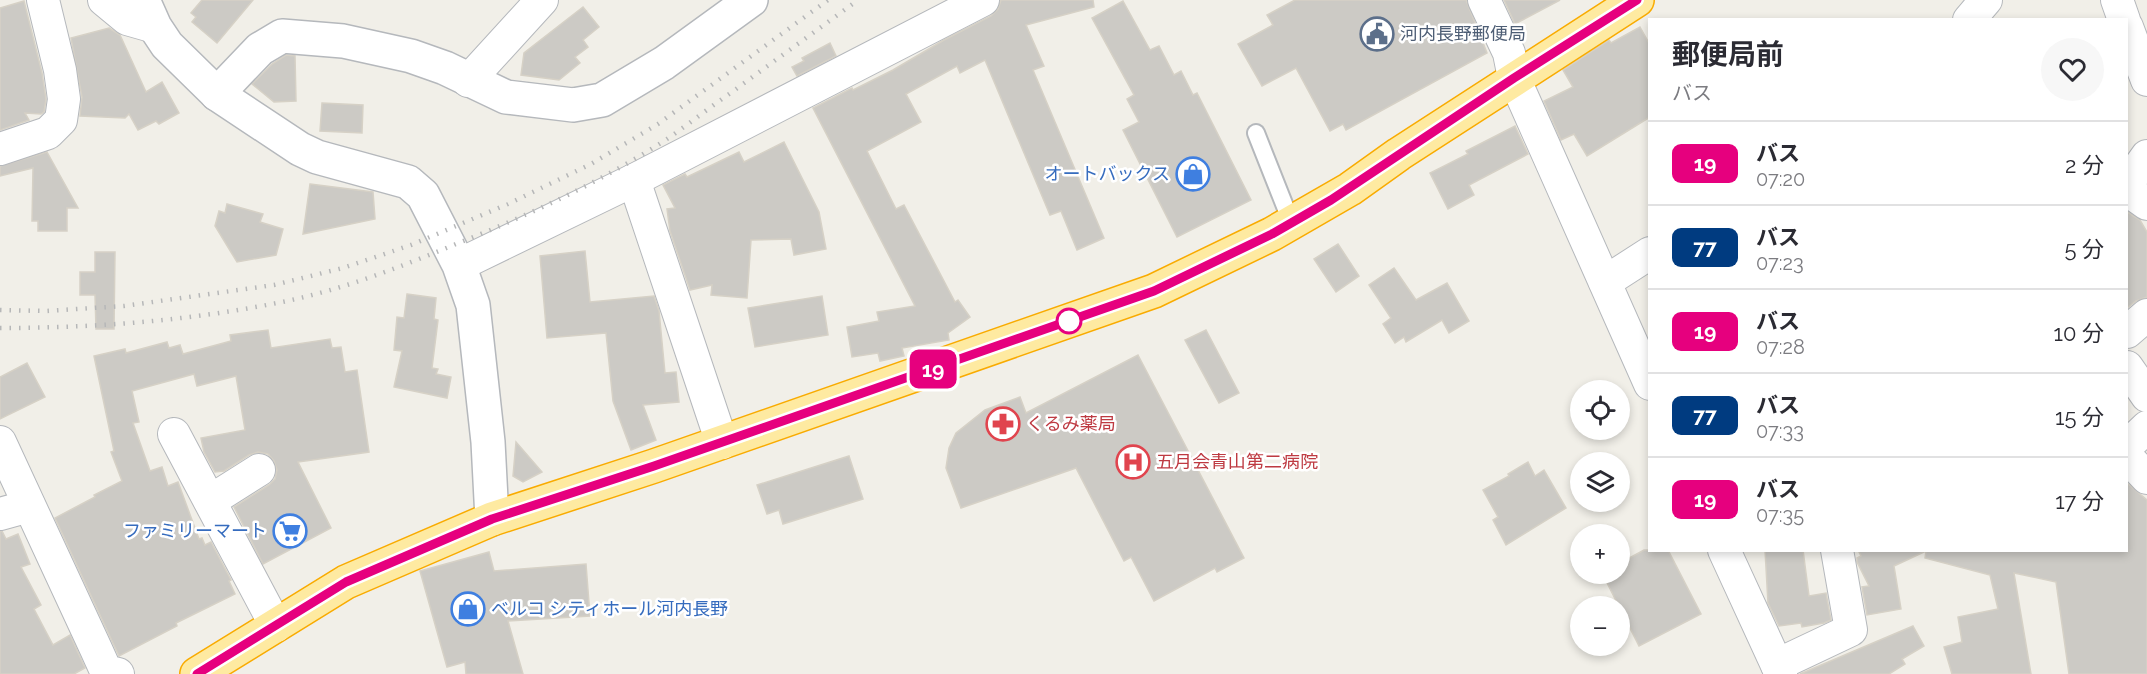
<!DOCTYPE html>
<html lang="ja">
<head>
<meta charset="utf-8">
<style>
	body { margin:0; font-family:Raleway,"Noto Sans JP",sans-serif; background:#f7f7f7; color:#2b2b33; height:100vh; display:flex; flex-direction:column; font-size:22px; white-space:nowrap }
	* { box-sizing:border-box; margin:0 }
	p { font-size:20px; color:#7c7c81 }
	.icon { flex:none; width:33px; height:33px; fill:none; stroke:currentColor; stroke-width:2; stroke-linecap:round; stroke-linejoin:round }
	.map { position:relative; flex:1; overflow:hidden }
	.panel { position:absolute; left:1648px; top:18px; width:480px; height:534px; display:flex; flex-direction:column; background:#fff; border-radius:0px; box-shadow:0 3px 9px #0003 }
	.panel>* { flex:none }
	.badge { padding:0 12px; border-radius:9px; font-size:21px; line-height:39px }
	.tools { position:absolute; left:1570px; top:380px; display:grid; gap:12px }
	.tools a { display:grid; place-items:center; width:60px; height:60px; border-radius:50%; background:#fff; box-shadow:0 3px 9px #0003; font-size:30px }
	.map>.badge { position:absolute; translate:-50% -50%; box-shadow:0 0 0 3px #fff }
	.round { display:grid; place-items:center; flex:none; width:63px; height:63px; border-radius:32px; background:#f7f7f7 }
	.summary { display:flex; align-items:center; justify-content:space-between; height:102px; padding:0 24px }
	h1 { font-size:28px; font-weight:700; line-height:45px }
	ul { padding:0; list-style:none }
	li { display:flex; align-items:center; gap:18px; height:84px; padding:0 24px; border-top:2px solid #e1e1e2 }
	li div { flex:1 }
	li b { display:block; font-size:22px }
	li em { font-style:normal }
	li .badge { min-width:66px; font-weight:700; text-align:center }
	.map>svg:first-child { display:block }
	.building { fill:#cccac5; stroke:#d6d1c6; stroke-width:1.5 }
	.lines { fill:none; stroke-linecap:round; stroke-linejoin:round }
	.service-casing { stroke:#b5b8bc; stroke-width:20 }
	.minor-casing { stroke:#b5b8bc; stroke-width:34 }
	.tertiary-casing { stroke:#b5b8bc; stroke-width:36 }
	.trunk-casing { stroke:#f9ab00; stroke-width:36 }
	.service { stroke:#fff; stroke-width:16 }
	.minor { stroke:#fff; stroke-width:32 }
	.tertiary { stroke:#fff; stroke-width:33 }
	.trunk { stroke:#feeaa1; stroke-width:33 }
	.rail { stroke:#b6b7b8; stroke-width:4.5; stroke-dasharray:1.5 8; stroke-linecap:butt }
	.line-casing { stroke:#fff; stroke-width:14 }
	.line { stroke:#e6007e; stroke-width:9 }
	.stop-dot { fill:#fff; stroke:#e6007e; stroke-width:3 }
	.labels { text-anchor:middle; stroke-width:5; stroke-linejoin:round; paint-order:stroke }
	.service-label { font-size:18px; fill:#4e5e75; stroke:#fff; text-anchor:start }
	.shop-label { font-size:18px; fill:#366cbe; stroke:#fff; text-anchor:end }
	.health-label { font-size:18px; fill:#be3a42; stroke:#fff; text-anchor:start }
</style>
</head>
<body>
<div class="map">
<svg width="2147" height="674" viewBox="0 0 2147 674">
	<rect width="100%" height="100%" fill="#f1efe8"/>
	<g class="building">
		<polygon points="202,0 253,0 217,43 192,22 196,17 191,13"/>
		<polygon points="1001,0 1093,0 1094,7 1026,25 1044,66 1033,70 1104,238 1077,250 1061,211 1050,215 985,60 960,73 957,66 906,94 921,122 867,151 896,209 904,205 955,302 958,300 970,317 948,333 949,340 902,348 904,356 880,361 878,353 852,357 847,327 879,321 877,312 915,306 813,108 852,88 853,90 893,70 944,40 991,16 998,9"/>
		<polygon points="1295,0 1466,0 1487,53 1346,130 1343,124 1330,131 1296,68 1262,86 1238,44 1273,25 1267,15"/>
		<polygon points="1504,0 1560,0 1515,24"/>
		<polygon points="24,1 42,73 46,99 44,112 41,114 25,113 29,120 0,130 0,8"/>
		<polygon points="1123,1 1150,50 1159,46 1174,75 1181,71 1193,95 1197,93 1251,200 1177,237 1123,130 1139,122 1127,99 1134,95 1092,18"/>
		<polygon points="583,7 599,27 583,40 588,47 575,57 580,63 559,80 521,75 524,53"/>
		<polygon points="1640,27 1650,45 1650,117 1587,156 1574,134 1561,140 1544,101 1573,87 1563,70 1609,40 1611,43"/>
		<polygon points="109,28 120,35 146,92 162,82 179,113 159,124 156,121 138,130 129,114 125,118 80,116 82,97 71,38"/>
		<polygon points="830,43 836,56 797,76 792,67 804,61 802,58"/>
		<polygon points="286,55 295,56 296,101 274,102 252,84 272,64"/>
		<polygon points="322,103 363,105 362,133 320,131"/>
		<polygon points="1515,126 1528,154 1469,185 1474,195 1448,209 1430,173 1468,154 1466,151"/>
		<polygon points="784,142 819,212 826,249 794,255 791,239 751,240 747,298 711,295 712,285 690,290 670,231 667,209 675,208 663,185 685,174 687,177 739,152 744,162"/>
		<polygon points="47,152 78,208 67,208 67,231 38,231 38,221 32,221 33,168 0,176 0,166"/>
		<polygon points="310,184 373,192 375,219 303,234"/>
		<polygon points="227,204 263,214 260,222 283,229 276,255 237,262 215,226 219,211 225,213"/>
		<polygon points="2127,212 2140,220 2147,232 2147,297 2136,301 2127,308"/>
		<polygon points="1338,244 1359,276 1336,292 1314,259"/>
		<polygon points="585,251 590,302 654,296 659,311 665,373 676,372 679,402 643,405 656,440 631,450 613,401 606,333 547,338 540,256"/>
		<polygon points="95,252 115,252 114,329 96,329 95,295 80,295 80,272 95,272"/>
		<polygon points="1394,268 1416,300 1447,283 1469,321 1449,333 1442,320 1406,342 1404,337 1395,343 1383,324 1391,318 1369,285"/>
		<polygon points="407,294 436,298 434,319 438,320 432,368 438,369 436,374 451,377 447,398 394,387 402,351 394,350 397,317 404,318"/>
		<polygon points="822,296 828,335 755,347 748,308"/>
		<polygon points="268,330 271,348 330,339 332,348 341,347 345,372 357,370 369,452 298,462 331,528 263,564 234,507 269,485 275,479 277,470 274,461 268,454 258,452 249,455 224,471 215,472 204,452 201,438 245,430 236,376 197,386 194,374 132,391 139,422 133,423 150,471 162,467 168,486 178,482 199,539 202,538 205,545 211,542 231,580 229,581 235,594 176,623 177,626 119,656 55,518 95,497 94,495 122,481 111,452 114,451 94,356 125,349 126,353 167,342 169,348 180,345 183,354 231,341 230,335"/>
		<polygon points="1206,330 1239,393 1219,403 1185,340"/>
		<polygon points="1138,355 1244,558 1217,572 1215,568 1154,601 1131,557 1124,561 1076,468 961,508 946,468 949,448 956,433 985,410 1020,397 1026,413"/>
		<polygon points="27,363 45,397 0,419 0,377"/>
		<polygon points="516,442 542,472 523,482 513,476"/>
		<polygon points="849,456 863,499 783,524 779,510 767,514 757,485"/>
		<polygon points="1528,462 1535,476 1544,470 1566,508 1506,545 1493,520 1498,517 1483,490 1509,476 1508,474"/>
		<polygon points="2127,483 2147,500 2147,674 2069,674 2056,582 2014,573 2031,674 1952,674 1944,647 1962,642 1958,617 1998,609 1990,575 1925,558 1926,551 1894,566 1901,609 1867,615 1862,587 1869,586 1857,562 1857,558 1861,556 1858,550 2127,550"/>
		<polygon points="0,531 2,531 6,539 18,534 30,564 21,567 41,605 34,609 53,645 70,635 85,668 74,674 0,674"/>
		<polygon points="1644,550 1668,550 1701,614 1639,646 1602,573 1620,573 1620,563"/>
		<polygon points="1765,550 1803,550 1809,596 1826,593 1831,620 1824,623 1802,627 1801,623 1779,626 1768,603"/>
		<polygon points="489,552 494,571 586,564 590,616 508,621 523,674 466,674 465,662 447,667 420,571"/>
		<polygon points="1913,626 1924,646 1902,659 1905,664 1889,674 1800,674"/>
	</g>
	<g class="lines">
		<g class="service-casing">
			<polyline id="service" points="1256,133 1292,224"/>
		</g>
		<g class="minor-casing">
			<g id="minor">
				<polyline points="104,0 127,19 155,27"/>
				<polyline points="1484,0 1509,53 1514,78 1650,384"/>
				<polyline points="2117,0 2124,20"/>
				<polyline points="1969,20 1986,0"/>
				<polyline points="2127,27 2147,80"/>
				<polyline points="468,81 542,0"/>
				<polyline points="0,149 48,133 61,120 64,99 60,70 43,0"/>
				<polyline points="634,180 722,443"/>
				<polyline points="2127,184 2147,156"/>
				<polyline points="2127,190 2147,204"/>
				<polyline points="459,265 634,180 983,0"/>
				<polyline points="1605,282 1650,253"/>
				<polyline points="2127,332 2147,315"/>
				<polyline points="2127,367 2147,396"/>
				<polyline points="174,434 276,626"/>
				<polyline points="0,442 96,649 106,671 118,674"/>
				<polyline points="2127,446 2147,427"/>
				<polyline points="2127,457 2147,478"/>
				<polyline points="210,501 259,470"/>
				<polyline points="0,514 29,506"/>
				<polyline points="1724,550 1781,674"/>
				<polyline points="1777,665 1851,630 1837,550"/>
			</g>
		</g>
		<g class="tertiary-casing">
			<g id="tertiary">
				<polyline points="143,0 155,27 167,45 217,94 300,149 317,157 408,182 423,195 459,265 473,305 488,442 492,519"/>
				<polyline points="217,94 260,49 282,36 343,41 411,56 445,68 506,97 573,105 602,100 664,63 751,0"/>
			</g>
		</g>
		<g class="trunk-casing">
			<polyline id="trunk" points="197,674 346,582 492,519 654,466 1154,291 1272,234 1350,189 1399,154 1637,0"/>
		</g>
		<use href="#service" class="service"/>
		<use href="#minor" class="minor"/>
		<use href="#tertiary" class="tertiary"/>
		<use href="#trunk" class="trunk"/>
		<g class="rail">
			<polyline points="0,310 46,311 124,306 274,285 343,268 411,245 508,204 591,164 658,124 828,0"/>
			<path d="M0 328C93 328 186 321 277 303 339 291 398 268 456 244 529 215 601 182 667 139 689 124 710 107 732 92 774 61 816 31 858 0"/>
		</g>
	</g>
	<g class="lines">
		<g class="line-casing">
			<polyline id="line" points="197,674 346,582 492,519 654,466 1154,291 1272,234 1331,200 1514,78 1637,0"/>
		</g>
		<use href="#line" class="line"/>
	</g>
	<defs>
		<g id="civic-ring" transform="scale(1.725)"><circle r="9.5" fill="#fff" stroke="#5c6f8a" stroke-width="1.5"/><path d="M-.6-6.5H3V-4.5H.6V-3L4-1V1h2V6H-6V1h2V-1L-.6-3ZM-1.2 2.5V6h2.4V2.5Z" fill="#5c6f8a"/></g>
		<g id="shop-ring" transform="scale(1.725)"><circle r="9.5" fill="#fff" stroke="#3f7fe0" stroke-width="1.5"/><path d="M-5-2.5h2.3a2.7 3.5 0 0 1 5.4 0H5L5.5 6h-11ZM-1.5-2.5h3a1.5 2.3 0 0 0-3 0Z" fill="#3f7fe0"/></g>
		<g id="pharmacy-ring" transform="scale(1.725)"><circle r="9.5" fill="#fff" stroke="#e0444e" stroke-width="1.5"/><path d="M-2-6h4v4h4v4h-4v4h-4v-4h-4v-4h4Z" fill="#e0444e"/></g>
		<g id="hospital-ring" transform="scale(1.725)"><circle r="9.5" fill="#fff" stroke="#e0444e" stroke-width="1.5"/><path d="M-5-5h3v3.5h4V-5h3V5h-3V1.5h-4V5h-3Z" fill="#e0444e"/></g>
		<g id="supermarket-ring" transform="scale(1.725)"><circle r="9.5" fill="#fff" stroke="#3f7fe0" stroke-width="1.5"/><path d="M-6-5.5h2.5l.6 2H6L4.5 2H-2.5L-4.4-4H-6ZM-1.5 3.2a1.3 1.3 0 1 0 .1 0ZM3 3.2a1.3 1.3 0 1 0 .1 0Z" fill="#3f7fe0"/></g>
	</defs>
	<g fill-rule="evenodd">
		<use href="#civic-ring" x="1377" y="34"/>
		<use href="#shop-ring" x="1193" y="174"/>
		<use href="#pharmacy-ring" x="1003" y="424"/>
		<use href="#hospital-ring" x="1133" y="462"/>
		<use href="#supermarket-ring" x="290" y="531"/>
		<use href="#shop-ring" x="468" y="609"/>
	</g>
	<circle class="stop-dot" cx="1069" cy="321" r="12"/>
	<g class="labels">
		<g class="service-label">
			<text x="1400" y="40">河内長野郵便局</text>
		</g>
		<g class="shop-label">
			<text x="1170" y="180">オートバックス</text>
			<text x="267" y="537">ファミリーマート</text>
			<text x="491" y="615" text-anchor="start">ベルコ シティホール河内長野</text>
		</g>
		<g class="health-label">
			<text x="1026" y="430">くるみ薬局</text>
			<text x="1156" y="468">五月会青山第二病院</text>
		</g>
	</g>
</svg>
<div class="tools">
<a><svg class="icon" aria-label="locate" viewBox="0 0 24 24"><circle cx="12" cy="12" r="6"/><path d="M12 2v4M12 18v4M2 12h4M18 12h4"/></svg></a>
<a><svg class="icon" aria-label="layers" viewBox="0 0 24 24"><path d="M12 4l9 5-9 5-9-5zM3 14l9 5 9-5"/></svg></a>
<a>+</a>
<a>−</a>
</div>
<b class="badge" style="left:933px;top:369px;background:#e6007e;color:#fff">19</b>
<section class="panel">
<div class="summary"><div><h1>郵便局前</h1><p>バス</p></div><a class="round"><svg class="icon" aria-label="heart" viewBox="0 0 24 24"><path d="M12 20l-8-8c-3-5 5-10 8-4 3-6 11-1 8 4z"/></svg></a></div>
<ul>
<li><span class="badge" style="background:#e6007e;color:#fff">19</span><div><b>バス</b><p>07:20</p></div><em>2 分</em></li>
<li><span class="badge" style="background:#003b80;color:#fff">77</span><div><b>バス</b><p>07:23</p></div><em>5 分</em></li>
<li><span class="badge" style="background:#e6007e;color:#fff">19</span><div><b>バス</b><p>07:28</p></div><em>10 分</em></li>
<li><span class="badge" style="background:#003b80;color:#fff">77</span><div><b>バス</b><p>07:33</p></div><em>15 分</em></li>
<li><span class="badge" style="background:#e6007e;color:#fff">19</span><div><b>バス</b><p>07:35</p></div><em>17 分</em></li>
</ul>
</section>
</div>
</body>
</html>
